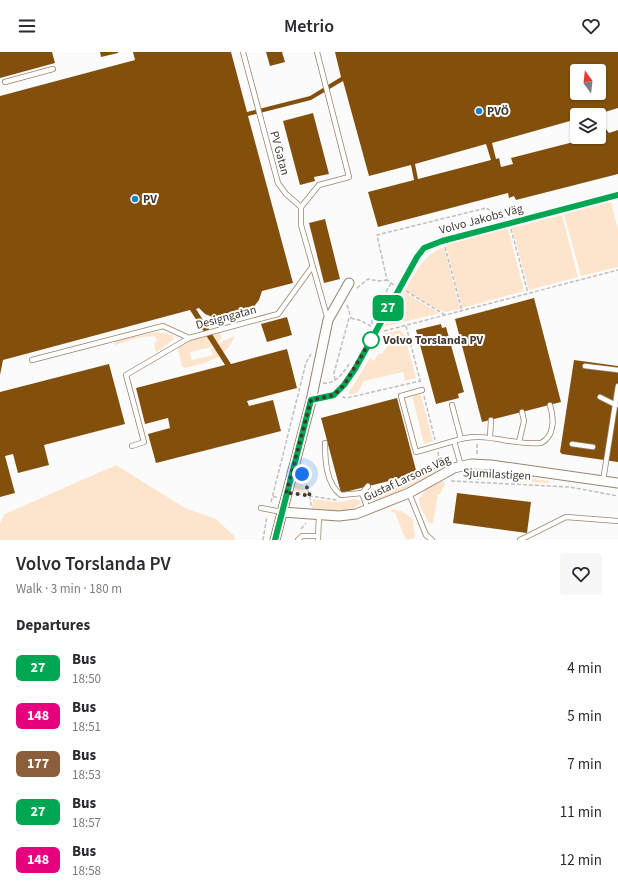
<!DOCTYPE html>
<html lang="en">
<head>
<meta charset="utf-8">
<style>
	body { margin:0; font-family:"Source Sans 3",sans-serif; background:#f7f7f7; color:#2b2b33; height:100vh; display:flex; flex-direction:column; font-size:15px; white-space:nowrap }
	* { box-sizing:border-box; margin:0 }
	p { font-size:13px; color:#7c7c81 }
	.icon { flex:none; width:22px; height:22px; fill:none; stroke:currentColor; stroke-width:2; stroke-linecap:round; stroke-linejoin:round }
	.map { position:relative; height:488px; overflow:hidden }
	.drawer { display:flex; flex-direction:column; background:#fff; flex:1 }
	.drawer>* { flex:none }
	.badge { padding:0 8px; border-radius:6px; font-size:14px; line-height:26px }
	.needle { width:26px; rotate:345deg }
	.controls { position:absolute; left:570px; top:12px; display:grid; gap:8px }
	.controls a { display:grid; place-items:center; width:36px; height:36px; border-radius:4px; background:#fff; box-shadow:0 1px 3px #0004; font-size:20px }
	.you { position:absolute; width:20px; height:20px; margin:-10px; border:3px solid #fff; border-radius:50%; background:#1a73e8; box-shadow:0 0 0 6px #1a73e833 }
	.map>.badge { position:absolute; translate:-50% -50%; box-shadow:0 0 0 2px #fff }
	h2 { padding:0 16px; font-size:15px; line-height:36px }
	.round { display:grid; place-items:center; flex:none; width:42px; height:42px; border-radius:4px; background:#f7f7f7 }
	.head { display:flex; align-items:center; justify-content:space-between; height:68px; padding:0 16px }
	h1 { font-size:19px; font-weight:600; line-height:30px }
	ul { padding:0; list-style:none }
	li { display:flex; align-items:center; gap:12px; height:48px; padding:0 16px }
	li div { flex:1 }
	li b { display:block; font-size:15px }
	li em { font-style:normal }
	li .badge { min-width:44px; font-weight:700; text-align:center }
	header { display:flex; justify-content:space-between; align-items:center; height:52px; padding:0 16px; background:#fff; font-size:18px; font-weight:600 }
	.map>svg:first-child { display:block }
	.green { fill:#fde5cd }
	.building { fill:#82500c; fill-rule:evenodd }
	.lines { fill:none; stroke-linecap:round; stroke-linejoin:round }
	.lane-casing { stroke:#98836d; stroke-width:6 }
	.street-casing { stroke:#98836d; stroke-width:11 }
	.path { stroke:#c1bebc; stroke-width:1.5; stroke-dasharray:4 2; stroke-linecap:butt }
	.lane { stroke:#fff; stroke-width:4.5 }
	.street { stroke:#fff; stroke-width:9 }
	.line-casing { stroke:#fff; stroke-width:9 }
	.line { stroke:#00a651; stroke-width:6 }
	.walk { stroke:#41382f; stroke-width:4; stroke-dasharray:0 7.2 }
	.poi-dot { fill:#1880cb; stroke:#fff; stroke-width:1.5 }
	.stop-dot { fill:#fff; stroke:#00a651; stroke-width:2 }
	.labels { text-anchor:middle; stroke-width:4; stroke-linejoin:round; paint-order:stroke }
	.poi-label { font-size:12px; font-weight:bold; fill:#41382f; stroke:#fff; text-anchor:start }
	.street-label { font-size:12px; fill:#41382f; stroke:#fff }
	.stop-label { font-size:12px; font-weight:bold; fill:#41382f; stroke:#fff; text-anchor:start }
</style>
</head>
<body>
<header><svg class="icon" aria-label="menu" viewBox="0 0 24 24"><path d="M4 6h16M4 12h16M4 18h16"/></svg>Metrio<svg class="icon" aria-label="heart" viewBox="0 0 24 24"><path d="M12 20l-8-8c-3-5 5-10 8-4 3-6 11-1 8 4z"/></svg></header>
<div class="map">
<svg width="618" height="488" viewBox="0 0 618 488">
	<rect width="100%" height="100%" fill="#fbfbfb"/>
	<g class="green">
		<polygon points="611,150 618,177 618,215 581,224 564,162"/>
		<polygon points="562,163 578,225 529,238 512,176"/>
		<polygon points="508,176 524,239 462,256 446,193"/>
		<path d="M444 195 460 257 446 260 439 258 405 238C416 220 423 203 444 195Z"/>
		<polygon points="404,240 439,261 440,261 383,275"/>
		<polygon points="399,278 404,281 416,326 405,329 403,320 364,329 358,340 349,343 349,340 370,306 374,309 379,301 382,302 392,287 384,282"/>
		<polygon points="157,280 172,283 174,287 157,300 155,298 154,289 155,291 157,289 155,284 141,285 115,293 114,289 116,289"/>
		<path d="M219 280 222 286 211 295 190 300 192 308 213 303 211 297 223 289 235 284C227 305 206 312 185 316L182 314 178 298 179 293 189 288Z"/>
		<polygon points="418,342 421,343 433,389 424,392 412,343"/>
		<polygon points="302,402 299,422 307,442 293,439"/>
		<polygon points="116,413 185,456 216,467 234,484 235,488 0,488 0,471 5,462"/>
		<polygon points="433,417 438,419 383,448 376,449 371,446 371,444 395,437"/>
		<polygon points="479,420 549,429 549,431 479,427"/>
		<polygon points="443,429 445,432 440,442 438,442 433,471 429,471 420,454 419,447 426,437"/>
		<path d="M313 447 338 450 356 447 361 450C354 463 324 458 312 456Z"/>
		<polygon points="393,457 401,459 413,467 415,486 408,488 405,486 395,461 390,459"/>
	</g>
	<g class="building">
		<polygon points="0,0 52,0 55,11 0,26"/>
		<polygon points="100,0 118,0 118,1 101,5"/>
		<path d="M133 0H231L247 60 310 44 341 25 335 0H618V56L595 63H577V67L492 91 496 107 499 106 501 115 513 112 511 106 593 85H599V83L604 82 599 76V68L609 81 618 78V122L516 148 514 144 509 146 508 141 378 175 368 140 414 128 411 113 369 124 343 29 311 48 248 64 293 231 262 239 259 248 252 257 236 267 215 266 205 262 199 256 196 257 231 312 287 297 297 336 247 349 249 354 273 348 281 379 156 411 148 382 170 376 168 366 145 372 136 336 225 313 190 258 3 308 0 323V44L135 8ZM577 19H599V41H577ZM486 92 491 108 418 127 415 112Z"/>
		<polygon points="266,0 282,0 285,10 270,14"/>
		<polygon points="313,61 329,122 314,125 315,129 300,133 283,69"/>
		<polygon points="325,167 340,227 324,231 309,171"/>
		<polygon points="534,246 561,350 482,370 455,267"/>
		<polygon points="287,265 292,283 267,290 261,272"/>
		<polygon points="441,272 442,276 446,275 464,340 458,342 459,346 436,352 416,278"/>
		<polygon points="574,308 618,314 618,410 562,402 560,400"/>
		<polygon points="109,312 125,372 44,393 49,413 18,421 13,402 5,404 15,441 0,445 0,340"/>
		<polygon points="397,346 417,422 341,441 321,366"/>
		<polygon points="457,441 531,450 527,481 453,471"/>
	</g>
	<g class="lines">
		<g class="lane-casing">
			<g id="lane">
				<polyline points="243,0 278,131 286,142 301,155 301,173 328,268"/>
				<polyline points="5,30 53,17"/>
				<polyline points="301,155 319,133 349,125 317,0"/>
				<polyline points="32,308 163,274 189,286 278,262 312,215"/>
				<polyline points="585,314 618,318"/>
				<polyline points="422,338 401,344 416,400 454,389 461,414"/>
				<polyline points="600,345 616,353"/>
				<polyline points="311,349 334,343 344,333 355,317 417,205 424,196 442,189 618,143"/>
				<polyline points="452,353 461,387"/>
				<polyline points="490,385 491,368"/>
				<path d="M454 389C485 378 510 394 541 391 555 384 554 366 550 353"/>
				<polyline points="519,390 524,369 522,360"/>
				<path d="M325 391C325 408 326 432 341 443L362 441 368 458"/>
				<polyline points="572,392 593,395"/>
				<polyline points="132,394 144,390 126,323 189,286"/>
				<polyline points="603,429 618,334"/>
				<polyline points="362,441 368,434"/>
				<polyline points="409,441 426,483 432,488"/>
				<polyline points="261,456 282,460"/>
				<polyline points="298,488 302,484 318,484"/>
				<polyline points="318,488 319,462"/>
				<polyline points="520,488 566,465 618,469"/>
			</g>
		</g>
		<g class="street-casing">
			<g id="street">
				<polyline points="282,460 339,464 356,462 409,441 454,416 471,412 491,413 618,431"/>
				<polyline points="275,488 311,349 328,268 349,231"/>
			</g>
		</g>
		<g class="path">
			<polyline points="511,177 528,241"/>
			<polyline points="445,195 462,259"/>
			<polyline points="394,233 387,228 377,183 486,156 505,166"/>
			<polyline points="357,236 368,227 379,229 387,228"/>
			<polyline points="406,239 445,263"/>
			<polyline points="347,253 351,266"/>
			<polyline points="372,272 372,264 391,231"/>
			<polyline points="406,274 421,332"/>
			<polyline points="384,279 618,218"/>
			<polyline points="335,328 334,321 349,266 359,268 371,274"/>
			<path d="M323 331C335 333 344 320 349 312"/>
			<polyline points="424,344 435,388"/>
			<polyline points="342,345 347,346 420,329"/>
			<polyline points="477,392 477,404"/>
			<polyline points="438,400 440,412"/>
			<polyline points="478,420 478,428"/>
			<polyline points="302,421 310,444 311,454"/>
			<polyline points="451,429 570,435 618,444"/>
			<polyline points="297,442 337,448"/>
			<polyline points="370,442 399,433 441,413"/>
			<polyline points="273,445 278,445"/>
			<polyline points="271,450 306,311 311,302"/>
			<polyline points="301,477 306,471"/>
			<polyline points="263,488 267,464"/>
		</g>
		<use href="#lane" class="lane"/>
		<use href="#street" class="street"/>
	</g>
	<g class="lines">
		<g class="line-casing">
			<polyline id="line" points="275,488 311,348 334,343 344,333 355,317 417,205 424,196 442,189 618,143"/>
		</g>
		<use href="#line" class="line"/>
		<polyline class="walk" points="302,422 310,444 292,441 286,442 311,348 334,343 344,333 371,288"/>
	</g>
	<g class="poi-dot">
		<circle cx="479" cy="59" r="4"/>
		<circle cx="135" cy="147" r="4"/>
	</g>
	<circle class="stop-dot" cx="371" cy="288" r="8"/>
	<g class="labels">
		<g class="poi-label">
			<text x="487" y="63">PVÖ</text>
			<text x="143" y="151">PV</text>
		</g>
		<g class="street-label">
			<text transform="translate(280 101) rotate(75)" y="4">PV Gatan</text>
			<text transform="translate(481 167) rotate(-15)" y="4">Volvo Jakobs Väg</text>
			<text transform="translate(226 265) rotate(-15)" y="4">Designgatan</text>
			<text transform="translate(497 422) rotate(3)" y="4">Sjumilastigen</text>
			<text transform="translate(407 426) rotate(-25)" y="4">Gustaf Larsons Väg</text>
		</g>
		<g class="stop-label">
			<text x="383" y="292">Volvo Torslanda PV</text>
		</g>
	</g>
</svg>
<div class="controls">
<a><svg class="needle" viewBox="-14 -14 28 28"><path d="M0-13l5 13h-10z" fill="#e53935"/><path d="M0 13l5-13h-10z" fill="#7c7c81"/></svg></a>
<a><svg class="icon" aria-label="layers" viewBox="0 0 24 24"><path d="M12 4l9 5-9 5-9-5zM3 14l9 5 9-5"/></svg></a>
</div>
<div class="you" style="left:302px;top:422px"></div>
<b class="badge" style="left:388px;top:256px;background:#00a651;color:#fff">27</b>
</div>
<section class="drawer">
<div class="head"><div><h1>Volvo Torslanda PV</h1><p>Walk · 3 min · 180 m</p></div><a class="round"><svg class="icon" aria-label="heart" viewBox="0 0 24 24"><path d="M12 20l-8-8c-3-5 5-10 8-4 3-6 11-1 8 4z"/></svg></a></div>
<h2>Departures</h2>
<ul>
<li><span class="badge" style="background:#00a651;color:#fff">27</span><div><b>Bus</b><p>18:50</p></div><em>4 min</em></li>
<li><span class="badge" style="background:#e6007e;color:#fff">148</span><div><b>Bus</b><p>18:51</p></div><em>5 min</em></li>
<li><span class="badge" style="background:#8b5e3c;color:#fff">177</span><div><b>Bus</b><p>18:53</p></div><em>7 min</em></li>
<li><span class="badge" style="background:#00a651;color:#fff">27</span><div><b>Bus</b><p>18:57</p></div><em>11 min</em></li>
<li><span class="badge" style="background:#e6007e;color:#fff">148</span><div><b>Bus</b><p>18:58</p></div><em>12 min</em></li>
</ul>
</section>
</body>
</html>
